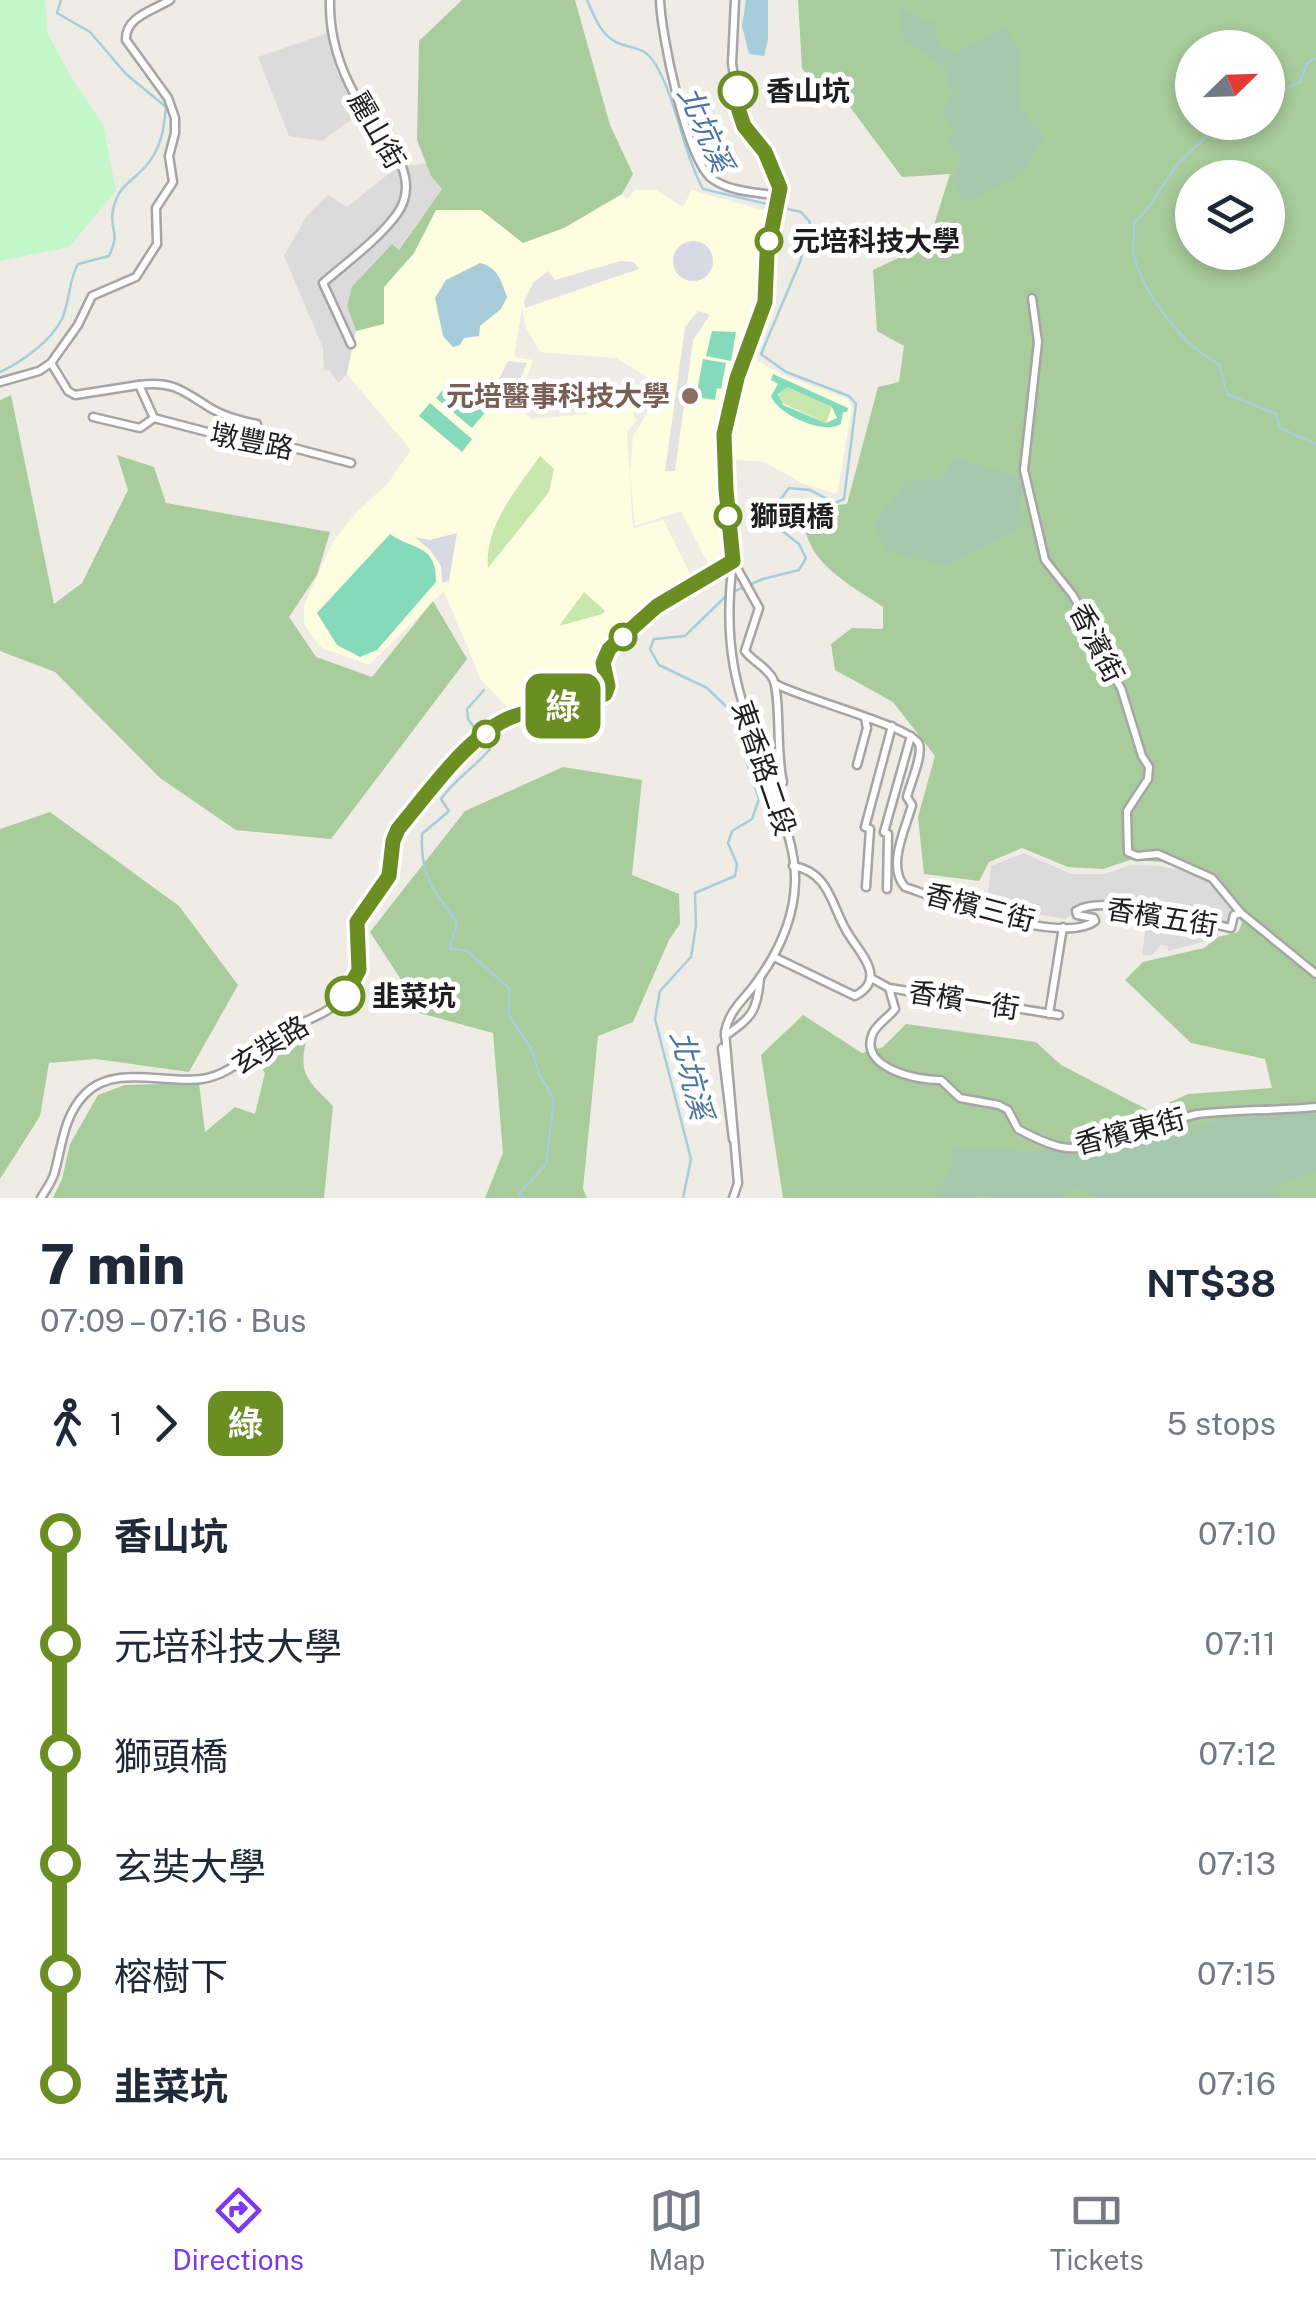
<!DOCTYPE html>
<html lang="en">
<head>
<meta charset="utf-8">
<style>
	body { margin:0; font-family:"Public Sans","Noto Sans TC",sans-serif; background:#f2f2f3; color:#1f2937; height:100vh; display:flex; flex-direction:column; font-size:38px; white-space:nowrap }
	* { box-sizing:border-box; margin:0 }
	p { font-size:32px; color:#747a83 }
	.icon { flex:none; width:55px; height:55px; fill:none; stroke:currentColor; stroke-width:2; stroke-linecap:round; stroke-linejoin:round }
	.map { position:relative; height:1198px; overflow:hidden }
	.side { display:flex; flex-direction:column; background:#fff; flex:1 }
	.side>* { flex:none }
	.badge { padding:0 20px; border-radius:15px; font-size:35px; line-height:65px }
	.needle { width:65px; rotate:67deg }
	.fabs { position:absolute; left:1175px; top:30px; display:grid; gap:20px }
	.fabs a { display:grid; place-items:center; width:110px; height:110px; border-radius:50%; background:#fff; box-shadow:0 5px 15px #0003; font-size:50px }
	.map>.badge { position:absolute; translate:-50% -50%; box-shadow:0 0 0 5px #fff }
	.legs { display:flex; align-items:center; gap:15px; height:110px; padding:0 40px; font-size:32px }
	.legs p { margin-inline-start:auto }
	.head { display:flex; align-items:center; justify-content:space-between; height:170px; padding:0 40px }
	h1 { font-size:55px; font-weight:800; line-height:75px }
	ul { padding:0 40px; list-style:none }
	li { display:flex; align-items:center; gap:35px; height:110px; font-size:38px }
	li i { display:grid; place-items:center; width:15px; height:100%; margin:0 12px; background:currentColor }
	li i::after { content:''; width:25px; height:25px; margin:-12px; border:8px solid; border-radius:50%; background:#fff }
	li p { margin-inline-start:auto }
	li:first-child i { background:linear-gradient(#0000 50%,currentColor 0) }
	li:last-child i { background:linear-gradient(currentColor 50%,#0000 0) }
	.tab-bar { display:flex; justify-content:space-around; align-items:center; height:140px; border-top:2px solid #e0e1e3; background:#fff; font-size:28px; color:#747a83 }
	.tab-bar a { display:grid; justify-items:center; gap:5px }
	.tab-bar .selected { color:#7c3aed }
	.map>svg:first-child { display:block }
	.residential { fill:#dcdbdb }
	.education { fill:#fdfedf }
	.grass { fill:#c8e7ad }
	.forest { fill:#a8cc9b; fill-rule:evenodd }
	.cemetery { fill:#a7c7ac }
	.park { fill:#c3f7c9 }
	.pitch { fill:#86dabc; fill-rule:evenodd }
	.parking { fill:#e2e2e2 }
	.plaza { fill:#d9d9e4 }
	.water { fill:#a7cdda }
	.lines { fill:none; stroke-linecap:round; stroke-linejoin:round }
	.stream { stroke:#a7cdda; stroke-width:2.5 }
	.minor-casing { stroke:#a5a5a5; stroke-width:11 }
	.minor { stroke:#fff; stroke-width:6 }
	.line-1-casing { stroke:#fff; stroke-width:22 }
	.line-1 { stroke:#6b8e23; stroke-width:15 }
	.stop-1-dot { fill:#fff; stroke:#6b8e23; stroke-width:5 }
	.education-dot { fill:#8d6e63; stroke:#fff; stroke-width:4 }
	.labels { text-anchor:middle; stroke-width:10; stroke-linejoin:round; paint-order:stroke }
	.stop-label { font-size:28px; font-weight:bold; fill:#1e1e1e; stroke:#fff; text-anchor:start }
	.street-label { font-size:28px; fill:#1e1e1e; stroke:#fff }
	.education-label { font-size:28px; font-weight:bold; fill:#785e54; stroke:#fff; text-anchor:end }
	.water-label { font-size:30px; font-style:italic; fill:#4c75a2; stroke:#fff }
</style>
</head>
<body>
<div class="map">
<svg width="1316" height="1198" viewBox="0 0 1316 1198">
	<rect width="100%" height="100%" fill="#efece5"/>
	<g class="residential">
		<polygon points="328,33 337,73 362,112 322,141 289,136 258,57"/>
		<polygon points="427,163 431,176 442,189 398,250 393,244 347,306 356,331 347,374 338,383 330,371 324,370 323,348 284,256 306,217 328,195 347,207 396,168"/>
		<polygon points="1024,853 1071,874 1104,874 1131,865 1161,866 1209,877 1238,919 1234,930 1211,930 1207,941 1168,951 1168,946 1161,945 1152,955 1142,955 1147,918 1108,910 1073,913 1066,919 996,908 987,904 991,866"/>
	</g>
	<g class="education">
		<polygon points="634,190 656,190 683,207 692,190 769,212 763,251 764,294 743,345 723,428 731,558 711,570 681,511 635,526 630,472 633,436 647,414 651,379 616,358 540,352 526,328 522,307 514,357 533,360 516,406 532,419 587,414 611,389 631,406 636,421 627,432 633,529 663,519 690,573 639,611 602,646 598,693 513,713 481,680 444,591 369,665 322,648 304,625 304,605 332,543 355,514 389,482 411,450 347,374 356,331 384,324 384,287 414,253 436,210 481,210 523,243 564,228 622,194 627,200"/>
		<polygon points="753,358 782,375 847,399 852,407 837,494 801,483 765,462 732,459 738,405"/>
	</g>
	<g class="grass">
		<polygon points="787,387 832,407 826,423 780,402 779,391"/>
		<path d="M540 456 554 469 549 492 488 568C484 526 517 489 540 456Z"/>
		<polygon points="584,592 605,611 602,614 559,626"/>
	</g>
	<g class="forest">
		<polygon points="462,0 575,0 610,125 633,174 622,194 564,228 523,243 481,210 436,210 414,253 384,287 384,324 356,331 347,306 352,287 392,244 399,250 442,189 431,176 417,140 419,41"/>
		<path d="M798 0H1316V1198H783L761 1055 803 1015 862 1053 883 1047 906 1024 1036 1042 1061 1065 1150 1111 1188 1094 1272 1088 1265 1059 1191 1043 1125 980 1143 962 1204 948 1218 937 1238 932 1242 923 1216 877 1162 862 1130 860 1103 869 1068 867 1022 848 989 862 979 881 924 874 918 817 935 756 893 702 835 670 831 644 852 628 883 629V607C845 581 802 562 803 509L847 504 878 387 899 382 904 346 877 331 873 270 928 244 950 174 902 177 850 107 822 94 802 68ZM1192 48H1268V122H1192ZM1192 178H1268V252H1192Z"/>
		<polygon points="11,395 54,604 82,583 128,490 117,455 154,467 166,503 330,532 317,575 289,617 316,657 372,677 433,601 467,659 331,839 236,830 160,778 55,672 0,651 0,400"/>
		<polygon points="563,767 642,780 632,875 679,894 680,924 669,940 633,1022 598,1036 583,1189 587,1198 485,1198 503,1153 493,1033 394,1006 400,978 370,932 465,811"/>
		<polygon points="50,812 179,906 238,985 189,1072 96,1059 49,1063 40,1116 0,1179 0,829"/>
		<path d="M308 1034C297 1073 306 1079 333 1106L324 1198H53L62 1179 70 1144 98 1095 125 1085 199 1083 205 1132 235 1107 255 1114 265 1073 259 1064 276 1046Z"/>
	</g>
	<g class="cemetery">
		<polygon points="898,6 934,23 939,46 956,53 1004,28 1022,54 1019,83 1022,111 1044,136 1023,173 965,203 952,180 962,158 950,145 952,126 941,115 954,88 948,83 946,69 903,39"/>
		<polygon points="954,458 1022,478 1023,527 946,566 886,551 874,523 910,478 940,480"/>
		<polygon points="1316,1110 1316,1172 1278,1185 1279,1198 1097,1198 1083,1189 1063,1192 1065,1198 992,1198 981,1194 974,1198 937,1198 934,1191 951,1170 953,1147 1063,1153 1234,1118"/>
	</g>
	<polygon class="park" points="0,0 45,0 48,34 72,79 103,124 116,191 69,247 0,261"/>
	<g class="pitch">
		<polygon points="712,331 736,332 731,361 706,356"/>
		<polygon points="703,359 726,363 721,389 717,388 715,400 696,397"/>
		<path d="M773 374 848 408 847 412H843L841 424C824 435 778 415 771 396L778 384 771 380ZM787 387 832 407 837 418 826 423 783 405 778 394Z"/>
		<polygon points="452,379 488,409 472,428 436,398"/>
		<polygon points="430,403 472,439 462,452 419,416"/>
		<path d="M390 534C411 550 437 543 436 582L377 650 360 657 337 645 317 613Z"/>
	</g>
	<g class="parking">
		<polygon points="620,261 634,262 639,269 525,308 524,302 533,283 548,271 555,280"/>
		<polygon points="698,311 710,315 693,340 675,471 665,471 685,327"/>
		<polygon points="508,361 527,363 510,405 492,393"/>
	</g>
	<g class="plaza">
		<circle cx="693" cy="261" r="20"/>
		<polygon points="457,533 449,581 442,583 441,566 430,550 415,537 430,540"/>
	</g>
	<g class="water">
		<polygon points="746,0 768,0 768,40 764,56 749,54 742,26"/>
		<path d="M480 263C498 267 501 281 507 297L501 309 480 326 479 336 464 338 460 345 453 347 443 336 435 298 446 280Z"/>
	</g>
	<g class="lines">
		<g class="stream">
			<path d="M587 0C594 16 601 36 618 43 636 50 644 46 656 65 678 104 682 150 703 189L801 212 810 222 800 262 761 354 786 372 849 396 856 404 844 499 835 503 810 490 789 488 777 504V527L799 544 806 558 799 570 763 579 728 594 685 636 654 639 650 649 659 665 707 688 729 709 759 799 752 819 732 831 728 843 737 864 735 876 695 893 696 926 691 957 660 991 655 1019 691 1159 683 1198"/>
			<polyline points="1268,115 1273,113 1273,95 1300,82 1307,63 1316,58"/>
			<path d="M1217 122C1207 140 1191 149 1178 164 1162 183 1153 207 1134 223 1135 233 1132 246 1134 255 1142 293 1184 347 1219 364L1227 394 1276 414 1280 428 1316 444"/>
			<path d="M0 372C22 362 51 341 62 319 70 301 68 282 78 264L109 256C121 232 109 230 113 210 118 185 131 183 146 166 161 149 164 129 166 107L126 74 90 32 57 13 61 0"/>
			<polyline points="478,733 468,719 467,709 484,690"/>
			<path d="M483 739 490 749C474 768 455 779 441 799L449 811 422 834C420 876 433 890 457 922L450 948 467 951 510 989 508 1014 531 1048 540 1076 554 1099 546 1164 519 1194 525 1198"/>
		</g>
		<g class="minor-casing">
			<g id="minor">
				<path d="M330 0C329 34 339 67 356 97 374 129 427 172 397 214 378 240 347 262 323 283L351 344"/>
				<path d="M660 0C661 35 686 156 711 178 729 192 757 192 778 196"/>
				<path d="M735 0 732 63 739 111 744 125 765 152 780 188 767 255 765 301 738 374 724 434 725 490 733 561 759 608 745 651C753 662 766 666 773 679 781 696 776 755 783 782L771 786"/>
				<polyline points="1032,298 1038,342 1024,470 1045,560 1072,594 1087,620 1102,658 1121,688 1142,756 1149,767 1148,779 1127,811 1128,852 1137,856 1158,854 1212,878 1241,913 1316,974"/>
				<polyline points="51,363 68,391 75,395 139,385 154,418 230,438 271,442 351,463"/>
				<path d="M0 382 39 371 51 363 78 325 92 296 136 277 157 244 156 208 173 182 169 156 175 133V118L168 98 126 40C125 17 152 11 170 0"/>
				<path d="M139 385C174 380 184 392 212 409 226 417 242 421 257 424"/>
				<polyline points="93,417 140,428 154,418"/>
				<path d="M733 562C721 652 739 696 768 779 780 813 796 845 795 882 794 921 776 957 753 987 741 1002 729 1012 725 1032L738 1183 733 1198"/>
				<path d="M776 684C800 698 913 727 919 744 923 756 910 784 907 797L912 805C906 828 886 866 905 887 943 900 1062 946 1095 921L1094 918 1077 915 1076 911C1105 893 1195 921 1231 928L1234 915 1241 913"/>
				<polyline points="857,765 867,728 865,718"/>
				<polyline points="866,887 870,829 865,827 892,726"/>
				<polyline points="887,889 888,834 884,832 911,736"/>
				<path d="M774 957 855 996C889 978 858 952 846 930 831 904 829 872 793 866"/>
				<polyline points="871,978 889,988 1059,1015"/>
				<path d="M889 988 895 1009C889 1017 878 1023 873 1033 857 1068 919 1081 941 1080L960 1098 999 1105 1008 1110 1018 1129C1031 1136 1047 1144 1061 1147 1101 1155 1157 1121 1198 1114 1237 1109 1277 1111 1316 1107"/>
				<polyline points="1049,1014 1063,927"/>
				<path d="M725 1036C752 1017 757 1012 760 978"/>
				<polyline points="722,1048 733,1139"/>
				<path d="M41 1198C46 1189 53 1181 55 1171 62 1145 64 1115 85 1094 114 1064 165 1084 202 1079 234 1074 247 1052 273 1037 299 1021 331 1016 350 990 367 967 351 948 357 924 360 908 379 895 387 880 395 864 390 846 398 829 427 795 466 739 507 719 538 704 575 710 605 694L608 687 603 663 609 649 657 606 733 561"/>
			</g>
		</g>
		<use href="#minor" class="minor"/>
	</g>
	<g class="lines">
		<g class="line-1-casing">
			<path id="line-1" d="M345 996 359 970 357 922 389 876 393 841 398 829C427 795 466 738 507 719 538 705 575 710 605 694L608 686 603 663 609 649 657 606 733 561 726 490 724 434 737 378 765 302 767 254 780 188 765 152 744 126 739 111 738 91"/>
		</g>
		<use href="#line-1" class="line-1"/>
	</g>
	<g class="stop-1-dot">
		<circle cx="738" cy="91" r="18"/>
		<circle cx="769" cy="241" r="12"/>
		<circle cx="728" cy="516" r="12"/>
		<circle cx="623" cy="637" r="12"/>
		<circle cx="486" cy="734" r="12"/>
		<circle cx="345" cy="996" r="18"/>
	</g>
	<circle class="education-dot" cx="690" cy="396" r="10"/>
	<g class="labels">
		<g class="stop-label">
			<text x="766" y="101">香山坑</text>
			<text x="792" y="251">元培科技大學</text>
			<text x="750" y="526">獅頭橋</text>
			<text x="372" y="1006">韭菜坑</text>
		</g>
		<g class="street-label">
			<text transform="translate(377 130) rotate(60)" y="10">麗山街</text>
			<text transform="translate(252 441) rotate(11)" y="10">墩豐路</text>
			<text transform="translate(1097 643) rotate(63)" y="10">香濱街</text>
			<text transform="translate(764 768) rotate(71)" y="10">東香路二段</text>
			<text transform="translate(980 907) rotate(15)" y="10">香檳三街</text>
			<text transform="translate(1162 917) rotate(9)" y="10">香檳五街</text>
			<text transform="translate(964 1000) rotate(9)" y="10">香檳一街</text>
			<text transform="translate(270 1045) rotate(-32)" y="10">玄奘路</text>
			<text transform="translate(1130 1131) rotate(-14)" y="10">香檳東街</text>
		</g>
		<g class="education-label">
			<text x="670" y="406">元培醫事科技大學</text>
		</g>
		<g class="water-label">
			<text transform="translate(705 129) rotate(66)" y="10">北坑溪</text>
			<text transform="translate(691 1075) rotate(76)" y="10">北坑溪</text>
		</g>
	</g>
</svg>
<div class="fabs">
<a><svg class="needle" viewBox="-14 -14 28 28"><path d="M0-13l5 13h-10z" fill="#e53935"/><path d="M0 13l5-13h-10z" fill="#747a83"/></svg></a>
<a><svg class="icon" aria-label="layers" viewBox="0 0 24 24"><path d="M12 4l9 5-9 5-9-5zM3 14l9 5 9-5"/></svg></a>
</div>
<b class="badge" style="left:563px;top:706px;background:#6b8e23;color:#fff">綠</b>
</div>
<section class="side">
<div class="head"><div><h1>7 min</h1><p>07:09 – 07:16 · Bus</p></div><b>NT$38</b></div>
<div class="legs"><svg class="icon" aria-label="walk" viewBox="0 0 24 24"><circle cx="13" cy="4" r="2"/><path d="M13 8l-2 6 4 7M11 14l-3 7M7 12l3-4h3l4 4"/></svg>1<svg class="icon" aria-label="forward" viewBox="0 0 24 24"><path d="M9 5l7 7-7 7"/></svg><b class="badge" style="background:#6b8e23;color:#fff">綠</b><p>5 stops</p></div>
<ul>
<li><i style="color:#6b8e23"></i><b>香山坑</b><p>07:10</p></li>
<li><i style="color:#6b8e23"></i><span>元培科技大學</span><p>07:11</p></li>
<li><i style="color:#6b8e23"></i><span>獅頭橋</span><p>07:12</p></li>
<li><i style="color:#6b8e23"></i><span>玄奘大學</span><p>07:13</p></li>
<li><i style="color:#6b8e23"></i><span>榕樹下</span><p>07:15</p></li>
<li><i style="color:#6b8e23"></i><b>韭菜坑</b><p>07:16</p></li>
</ul>
</section>
<nav class="tab-bar">
<a class="selected"><svg class="icon" aria-label="directions" viewBox="0 0 24 24"><path d="M12 3l9 9-9 9-9-9zM9 14v-3h6M13 9l2 2-2 2"/></svg>Directions</a>
<a><svg class="icon" aria-label="map" viewBox="0 0 24 24"><path d="M3 6l6-2 6 2 6-2v14l-6 2-6-2-6 2zM9 4v14M15 6v14"/></svg>Map</a>
<a><svg class="icon" aria-label="tickets" viewBox="0 0 24 24"><path d="M3 7h18v10H3zM15 7v10"/></svg>Tickets</a>
</nav>
</body>
</html>
